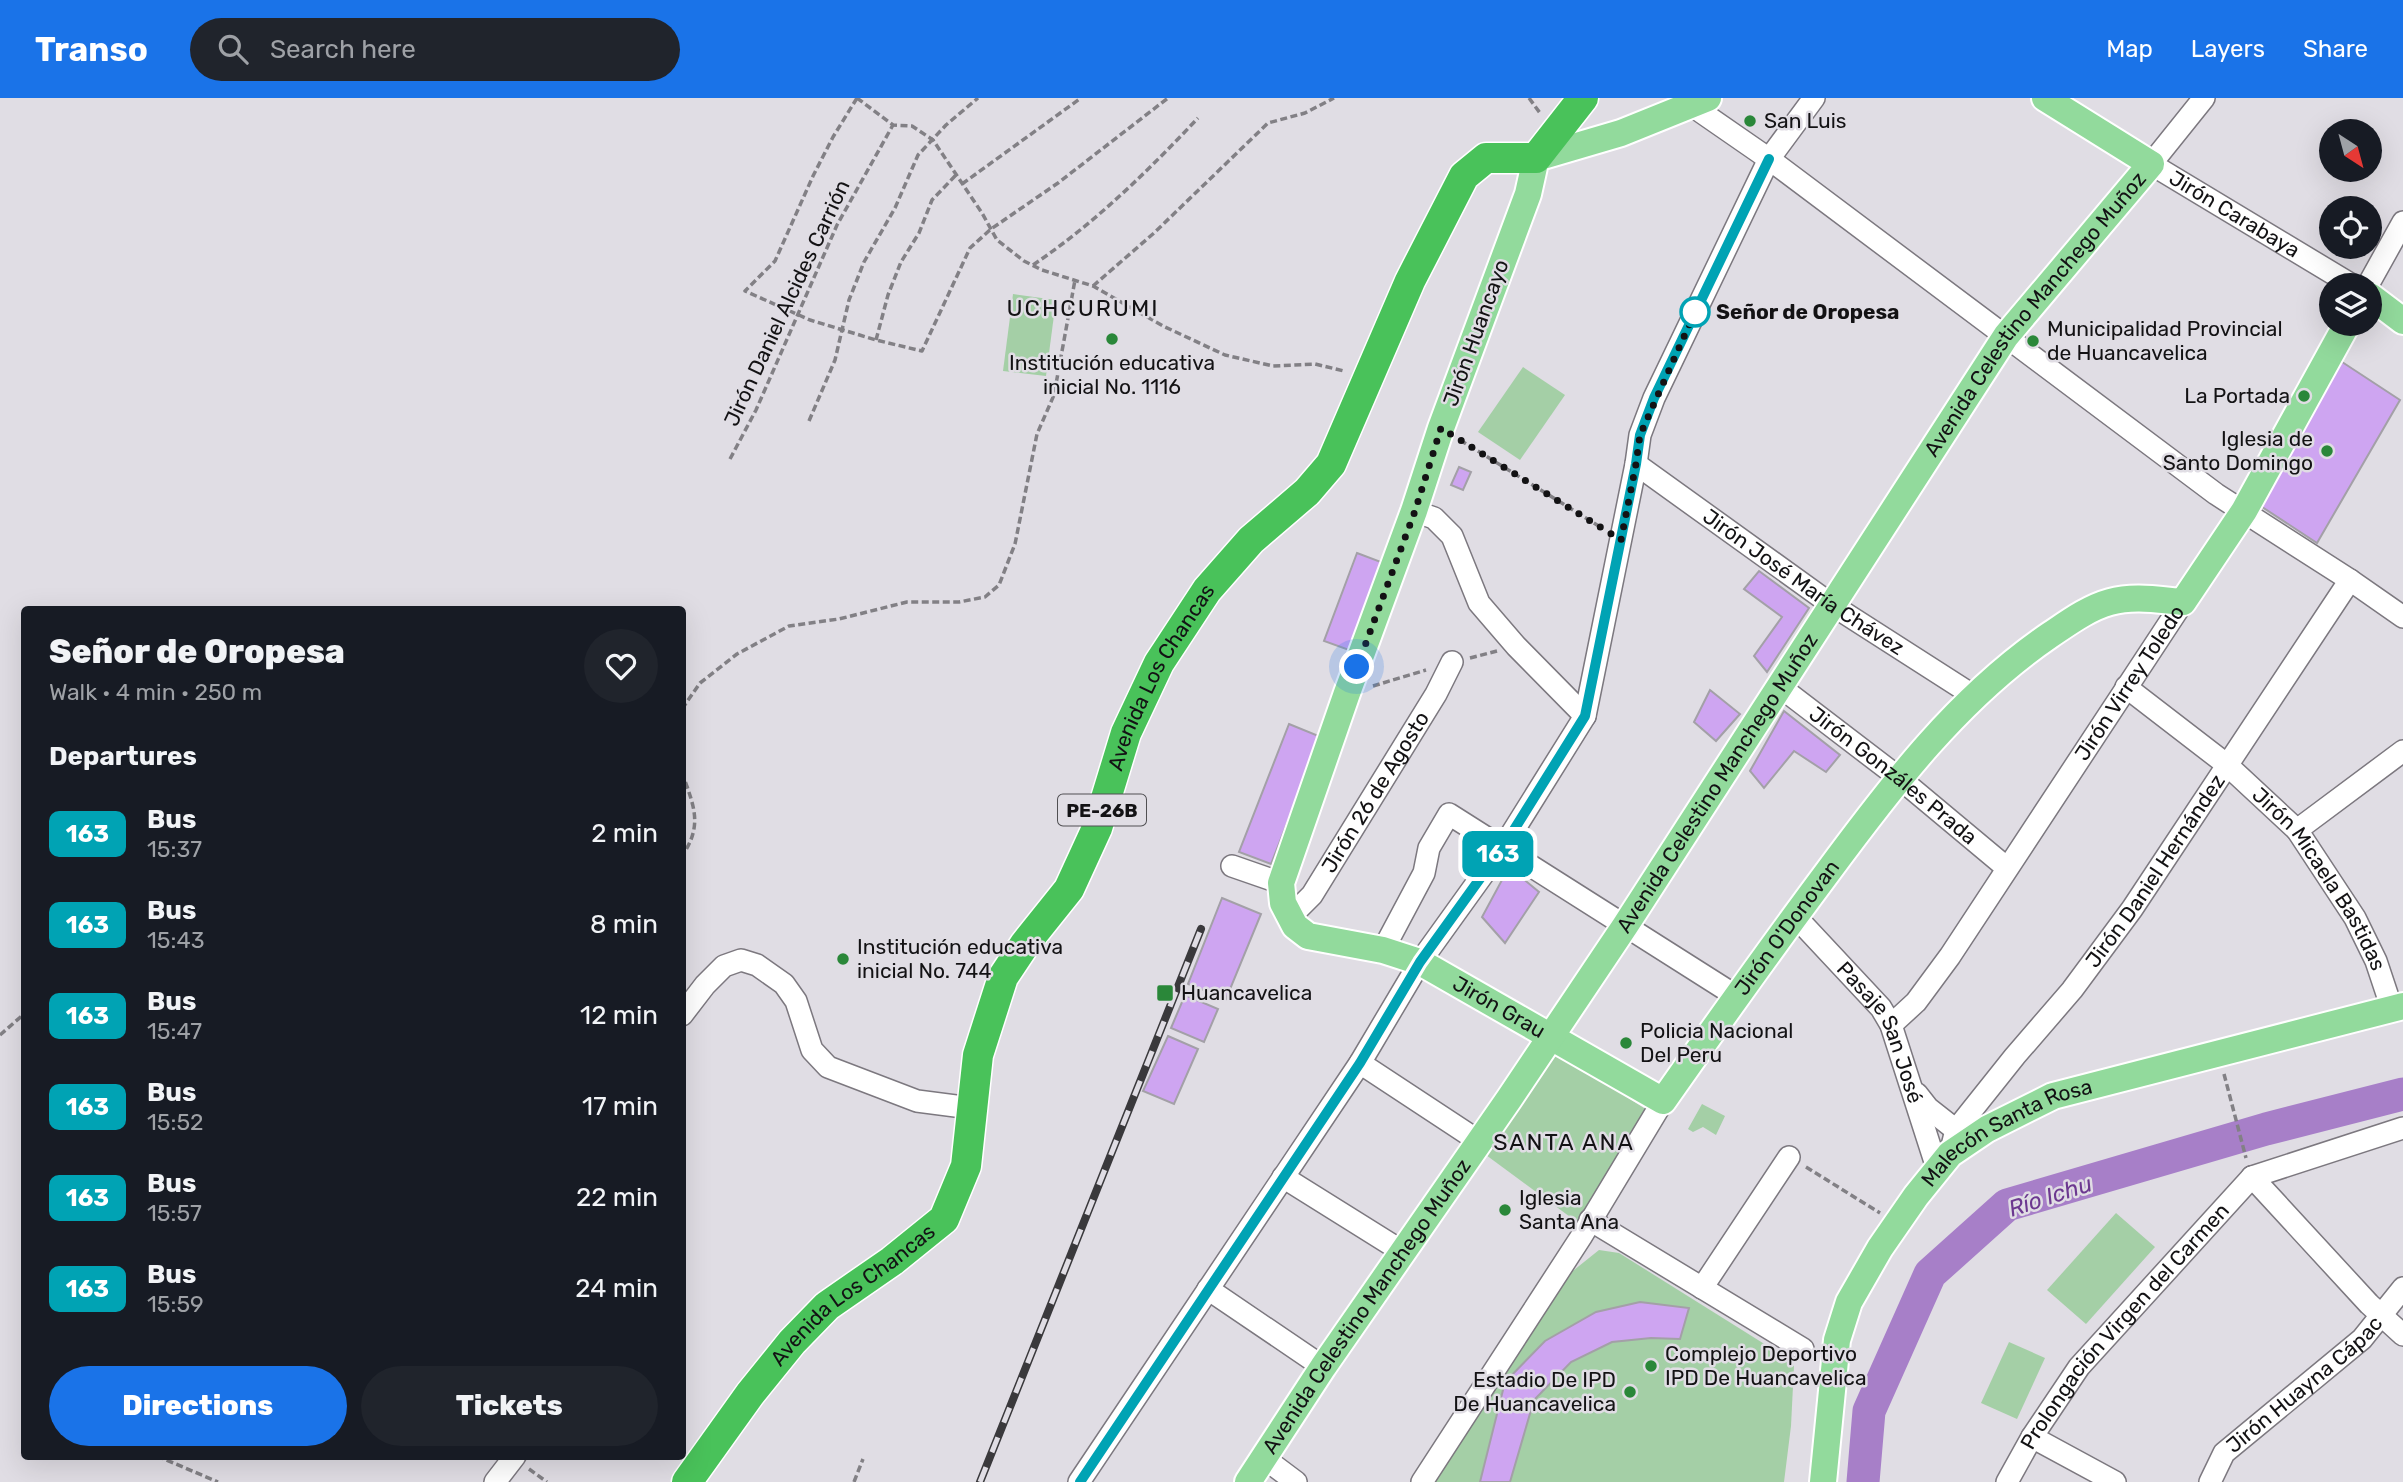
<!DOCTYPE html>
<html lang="en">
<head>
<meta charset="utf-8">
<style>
	body { margin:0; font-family:Rubik,sans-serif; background:#20242c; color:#f1f3f6; height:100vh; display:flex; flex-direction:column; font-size:26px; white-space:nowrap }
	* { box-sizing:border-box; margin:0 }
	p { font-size:23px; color:#9ea1a6 }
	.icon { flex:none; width:38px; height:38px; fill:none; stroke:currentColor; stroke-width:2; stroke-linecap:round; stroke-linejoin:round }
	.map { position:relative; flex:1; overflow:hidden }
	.sheet { position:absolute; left:21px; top:508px; width:665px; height:854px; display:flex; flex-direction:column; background:#171b24; border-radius:7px; box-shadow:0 7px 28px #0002 }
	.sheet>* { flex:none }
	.badge { padding:0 14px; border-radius:10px; font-size:24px; line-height:46px }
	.needle { width:46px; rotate:144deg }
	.tools { position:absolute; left:2319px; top:21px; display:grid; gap:14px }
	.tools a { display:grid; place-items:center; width:63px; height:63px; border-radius:50%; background:#171b24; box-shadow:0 7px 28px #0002; font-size:35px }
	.you { position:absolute; width:35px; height:35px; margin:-18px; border:5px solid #fff; border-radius:50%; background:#1a73e8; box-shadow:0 0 0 10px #1a73e833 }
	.map>.badge { position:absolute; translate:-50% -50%; box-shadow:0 0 0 4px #fff }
	h2 { padding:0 28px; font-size:26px; line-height:63px }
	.round { display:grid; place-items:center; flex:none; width:74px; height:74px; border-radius:37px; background:#20242c }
	.headline { display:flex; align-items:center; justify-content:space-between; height:119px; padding:0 28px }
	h1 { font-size:33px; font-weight:800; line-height:52px }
	.action { display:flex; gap:14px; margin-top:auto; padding:14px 28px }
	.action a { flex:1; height:80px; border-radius:42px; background:#1a73e8; color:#fff; font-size:28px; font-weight:800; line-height:80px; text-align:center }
	.action a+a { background:#20242c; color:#f1f3f6 }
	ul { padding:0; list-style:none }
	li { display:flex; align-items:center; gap:21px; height:91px; padding:0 28px }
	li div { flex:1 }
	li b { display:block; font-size:26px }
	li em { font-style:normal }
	li .badge { min-width:77px; font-weight:700; text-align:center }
	header { display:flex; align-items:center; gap:42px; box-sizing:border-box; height:98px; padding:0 35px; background:#1a73e8; color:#fff }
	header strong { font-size:33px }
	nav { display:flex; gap:38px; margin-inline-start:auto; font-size:24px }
	.search { width:490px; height:63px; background:#20242c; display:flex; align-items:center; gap:18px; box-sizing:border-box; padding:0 24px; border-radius:38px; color:#9ea1a6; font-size:26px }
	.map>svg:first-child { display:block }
	.green { fill:#a4cfa6 }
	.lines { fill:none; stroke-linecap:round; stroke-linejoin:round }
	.river { stroke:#a77fc8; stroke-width:33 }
	.building { fill:#cea5f1; stroke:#a3a0a7; stroke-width:2 }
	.minor-casing { stroke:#7c787f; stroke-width:24 }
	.major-casing { stroke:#fff; stroke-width:30 }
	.highway-casing { stroke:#fff; stroke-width:33 }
	.path { stroke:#828085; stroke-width:3.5; stroke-dasharray:7 3.5; stroke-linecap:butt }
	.minor { stroke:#fff; stroke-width:21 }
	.major { stroke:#92da9c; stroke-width:26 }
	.highway { stroke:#49c25a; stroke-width:30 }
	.rail-casing { stroke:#3a393c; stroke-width:8 }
	.rail { stroke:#e0dde4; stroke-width:5; stroke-dasharray:16; stroke-linecap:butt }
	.line-casing { stroke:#fff; stroke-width:16 }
	.line { stroke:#00a3b4; stroke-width:10 }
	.walk { stroke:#131214; stroke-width:7; stroke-dasharray:0 12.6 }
	.poi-dot { fill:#2a8739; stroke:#e0dde4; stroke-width:2.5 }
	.stop-dot { fill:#fff; stroke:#00a3b4; stroke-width:3.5 }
	.labels { text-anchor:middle; stroke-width:5; stroke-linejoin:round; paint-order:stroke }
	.shield { fill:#e0dde4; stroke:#504f52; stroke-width:2 }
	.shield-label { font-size:19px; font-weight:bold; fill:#131214 }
	.poi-label { font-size:21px; fill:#131214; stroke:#e0dde4; text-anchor:start }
	.street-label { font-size:21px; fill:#131214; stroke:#e0dde4 }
	.stop-label { font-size:21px; font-weight:bold; fill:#131214; stroke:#e0dde4; text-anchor:start }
	.neighbourhood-label { font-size:23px; letter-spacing:2px; fill:#131214; stroke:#e0dde4 }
	.water-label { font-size:23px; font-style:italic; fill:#6c3890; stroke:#e0dde4 }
</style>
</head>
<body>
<header>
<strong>Transo</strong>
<div class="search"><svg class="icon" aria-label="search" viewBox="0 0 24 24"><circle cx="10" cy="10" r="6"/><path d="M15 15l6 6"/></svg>Search here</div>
<nav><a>Map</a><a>Layers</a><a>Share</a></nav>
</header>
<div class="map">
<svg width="2403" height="1384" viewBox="0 0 2403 1384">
	<rect width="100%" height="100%" fill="#e0dde4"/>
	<g class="green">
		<polygon points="1013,196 1056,202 1046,278 1003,273"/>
		<polygon points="1523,269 1565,297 1520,362 1478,334"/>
		<polygon points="1554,952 1647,1012 1577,1124 1486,1057"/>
		<polygon points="1702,1006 1725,1018 1716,1037 1703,1029 1693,1034 1688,1031"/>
		<polygon points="2116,1115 2155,1149 2086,1226 2047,1192"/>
		<polygon points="1599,1152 1619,1155 1782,1257 1794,1268 1791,1328 1784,1384 1432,1384 1569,1176"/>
		<polygon points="2009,1244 2045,1260 2017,1321 1981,1305"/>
	</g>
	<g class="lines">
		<polyline class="river" points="1863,1384 1869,1313 1930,1176 2007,1107 2266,1031 2403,996"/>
	</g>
	<g class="building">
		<polygon points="2336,260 2400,302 2317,445 2256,405"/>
		<polygon points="1459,369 1471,374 1463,392 1451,387"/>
		<polygon points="1357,455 1381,464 1349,552 1324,543"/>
		<polygon points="1759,473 1809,510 1767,574 1754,558 1782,519 1744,491"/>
		<polygon points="1710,592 1740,616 1716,643 1694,624"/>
		<polygon points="1784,613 1840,657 1826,674 1794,653 1764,690 1750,673"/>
		<polygon points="1289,626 1321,639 1271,766 1239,754"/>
		<polygon points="1509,769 1539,794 1505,845 1482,819"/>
		<polygon points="1222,800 1261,816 1226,901 1188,886"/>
		<polygon points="1185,897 1218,911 1204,944 1171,930"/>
		<polygon points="1168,938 1198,951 1174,1006 1143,993"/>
		<polygon points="1640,1204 1689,1210 1680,1241 1651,1240 1612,1244 1571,1264 1534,1302 1510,1384 1480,1384 1505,1284 1545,1243 1596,1214"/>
	</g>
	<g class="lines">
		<g class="minor-casing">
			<g id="minor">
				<path id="s1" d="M2204 0 2151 66 2352 187"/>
				<polyline points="1691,7 1769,61 2216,396 2350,482 2403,519"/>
				<polyline points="2368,187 2403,124"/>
				<path id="s2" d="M1636 366 1832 507 1974 598"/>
				<polyline points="1414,413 1434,420 1452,438 1479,505 1516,548 1585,618"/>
				<path id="s3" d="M1779 588 1898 679 2007 770"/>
				<path id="s4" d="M2126 589 2226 666 2297 732 2355 820 2376 863 2392 911"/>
				<polyline points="2297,732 2403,653"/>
				<polyline points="1232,768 1281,785"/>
				<path id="s5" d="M1795 818 1881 910 1891 927 1937 1070"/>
				<path id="s6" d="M1290 819 1312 797 1436 596 1452 564"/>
				<polyline points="1383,852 1424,775 1429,750 1449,716 1736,898"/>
				<polyline points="682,917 705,887 724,868 741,862 757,867 784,886 796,903 812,952 828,969 917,1003 971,1010"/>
				<path id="s7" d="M1891 927 1916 904 1950 858 2183 504"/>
				<polyline points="1360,965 1480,1044"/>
				<polyline points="1917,996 1928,1010 1956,1032"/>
				<path id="s8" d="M1950 1056 1956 1032 2015 958 2072 892 2132 811 2350 482"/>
				<polyline points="1283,1079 1403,1154"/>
				<polyline points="2252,1079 2369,1206 2403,1237"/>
				<polyline points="2252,1079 2403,1030"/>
				<polyline points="1590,1122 1803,1251"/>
				<polyline points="1702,1190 1789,1059"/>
				<polyline points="1208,1191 1323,1269"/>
				<polyline points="2032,1339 2115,1384"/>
				<polyline points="1264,1360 1296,1384"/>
				<polyline points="495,1384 515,1358"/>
				<polyline points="1079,1384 1360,965 1420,864 1507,743 1585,618 1636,366 1640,337 1654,300 1769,61 1814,0"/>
				<polyline points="1422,1384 1581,1139 1663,1003"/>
				<path id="s9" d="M2007 1384 2032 1339 2079 1269 2252 1079"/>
				<path id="s10" d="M2210 1384 2224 1355 2362 1241 2403 1190"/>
			</g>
		</g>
		<g class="major-casing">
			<g id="major">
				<path id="s11" d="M1708 0 1621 35 1536 60 1528 96 1441 330 1414 413 1347 595 1281 785 1283 805 1295 828 1308 838 1383 852 1420 864 1663 1003C1717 926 1771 850 1827 775 1892 687 1958 600 2050 537 2068 525 2088 510 2110 504 2134 497 2159 502 2183 504L2244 413 2347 226"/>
				<polyline points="2370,198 2403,223"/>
				<path id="s12" d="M1248 1384 1323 1269 1509 1001 1625 828 2006 238 2151 66 2045 0"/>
				<path id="s13" d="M1823 1384 1837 1242 1849 1204 1880 1150 1916 1098 1950 1056 1987 1031 2053 998 2403 908"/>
			</g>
		</g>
		<g class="highway-casing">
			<g id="highway">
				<path id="s14" d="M687 1384 750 1296 792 1244 827 1208 892 1163 944 1121 966 1068 978 957 1003 879 1025 846 1069 791 1097 730 1126 635 1159 565 1207 492 1251 442 1307 394 1331 366 1410 183 1464 78 1486 60H1536L1583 0"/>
			</g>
		</g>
		<g class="path">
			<polyline points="857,0 833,39 813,78 775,163 745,193 810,222 876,242 922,253 970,150 991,131 1058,85 1168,0"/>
			<polyline points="857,0 893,27 912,28 933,42 982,115 997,142 1024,163 1042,172 1093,188 1163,228 1225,257 1273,268 1315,266 1344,273"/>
			<polyline points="1529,0 1540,15"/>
			<polyline points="962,86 1081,0"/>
			<path d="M1033 167C1095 125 1147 74 1198 20"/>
			<polyline points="1093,188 1154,135 1268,25 1305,15 1334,0"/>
			<polyline points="876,242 888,197 901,164 919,135 932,102 956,77"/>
			<polyline points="809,323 835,262 849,202 864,164 895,110 918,57 946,27 978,0"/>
			<polyline points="1460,342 1602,430"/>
			<polyline points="730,361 756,312 837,127 893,27"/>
			<polyline points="1470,560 1497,553"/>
			<polyline points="1373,588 1426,572"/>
			<polyline points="682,611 700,585 737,556 789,528 839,521 907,504 959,504 985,499 999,487 1015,446 1037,336 1054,297 1075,182"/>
			<path d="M682 674C693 707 704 726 682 758"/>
			<polyline points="0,937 24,916"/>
			<polyline points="2224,976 2246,1060"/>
			<polyline points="1806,1069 1880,1115"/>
			<polyline points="157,1358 218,1384"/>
			<polyline points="529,1371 547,1384"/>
			<polyline points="854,1384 863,1361"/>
		</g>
		<use href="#minor" class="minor"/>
		<use href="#major" class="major"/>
		<use href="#highway" class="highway"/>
		<g class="rail-casing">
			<polyline id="rail" points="980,1384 1201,831"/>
		</g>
		<use href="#rail" class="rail"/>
	</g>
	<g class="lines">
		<g class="line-casing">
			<polyline id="line" points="1080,1384 1360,965 1420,864 1507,743 1585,618 1636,366 1640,337 1654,300 1769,61"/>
		</g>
		<use href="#line" class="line"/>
		<polyline class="walk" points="1357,569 1415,413 1441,330 1621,442 1636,366 1640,337 1695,214"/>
	</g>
	<g class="poi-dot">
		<circle cx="1750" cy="23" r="7"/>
		<circle cx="1112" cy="241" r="7"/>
		<circle cx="2033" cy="243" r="7"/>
		<circle cx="2304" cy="298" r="7"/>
		<circle cx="2327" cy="353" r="7"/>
		<circle cx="843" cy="861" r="7"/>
		<rect x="1156" y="886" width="18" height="18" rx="3.5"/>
		<circle cx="1626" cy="945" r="7"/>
		<circle cx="1505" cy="1112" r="7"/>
		<circle cx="1651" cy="1268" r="7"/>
		<circle cx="1630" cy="1294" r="7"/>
	</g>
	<circle class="stop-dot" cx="1695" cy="214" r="14"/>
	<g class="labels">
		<rect class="shield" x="1058" y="696.5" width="88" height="31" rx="5"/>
		<g class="shield-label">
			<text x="1102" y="719">PE-26B</text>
		</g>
		<g class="poi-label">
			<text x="1764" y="30">San Luis</text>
			<text x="2047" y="238">Municipalidad Provincial<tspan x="2047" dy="24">de Huancavelica</tspan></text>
			<text x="1112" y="272" text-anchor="middle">Institución educativa<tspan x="1112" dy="24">inicial No. 1116</tspan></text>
			<text x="2290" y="305" text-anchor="end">La Portada</text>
			<text x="2313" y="348" text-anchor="end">Iglesia de<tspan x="2313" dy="24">Santo Domingo</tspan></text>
			<text x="857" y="856">Institución educativa<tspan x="857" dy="24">inicial No. 744</tspan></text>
			<text x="1181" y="902">Huancavelica</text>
			<text x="1640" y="940">Policia Nacional<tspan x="1640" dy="24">Del Peru</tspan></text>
			<text x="1519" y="1107">Iglesia<tspan x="1519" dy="24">Santa Ana</tspan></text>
			<text x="1665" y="1263">Complejo Deportivo<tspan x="1665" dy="24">IPD De Huancavelica</tspan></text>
			<text x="1616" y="1289" text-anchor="end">Estadio De IPD<tspan x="1616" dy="24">De Huancavelica</tspan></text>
		</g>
		<g class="street-label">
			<text dy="7" stroke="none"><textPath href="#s1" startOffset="182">Jirón Carabaya</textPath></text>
			<text transform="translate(787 205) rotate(-65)" y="7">Jirón Daniel Alcides Carrión</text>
			<text dy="7" stroke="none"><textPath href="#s12" startOffset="1409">Avenida Celestino Manchego Muñoz</textPath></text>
			<text transform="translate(1476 235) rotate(-70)" y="7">Jirón Huancayo</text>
			<text dy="7" stroke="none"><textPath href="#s2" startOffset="205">Jirón José María Chávez</textPath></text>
			<text dy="7" stroke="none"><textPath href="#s14" startOffset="964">Avenida Los Chancas</textPath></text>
			<text dy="7" stroke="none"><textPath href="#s7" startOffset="418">Jirón Virrey Toledo</textPath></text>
			<text dy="7" stroke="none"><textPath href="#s3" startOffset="145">Jirón Gonzáles Prada</textPath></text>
			<text dy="7" stroke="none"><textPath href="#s12" startOffset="842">Avenida Celestino Manchego Muñoz</textPath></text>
			<text dy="7" stroke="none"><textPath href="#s6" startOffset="152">Jirón 26 de Agosto</textPath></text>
			<text dy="7" stroke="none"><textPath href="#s8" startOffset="352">Jirón Daniel Hernández</textPath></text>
			<text dy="7" stroke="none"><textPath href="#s4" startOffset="276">Jirón Micaela Bastidas</textPath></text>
			<text dy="7" stroke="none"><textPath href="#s11" startOffset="1622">Jirón O'Donovan</textPath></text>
			<text dy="7" stroke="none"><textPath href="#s11" startOffset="1220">Jirón Grau</textPath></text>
			<text dy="7" stroke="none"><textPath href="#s5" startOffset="147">Pasaje San José</textPath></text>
			<text dy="7" stroke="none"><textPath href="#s13" startOffset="422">Malecón Santa Rosa</textPath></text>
			<text dy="7" stroke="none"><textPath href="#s14" startOffset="252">Avenida Los Chancas</textPath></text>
			<text dy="7" stroke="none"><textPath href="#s12" startOffset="212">Avenida Celestino Manchego Muñoz</textPath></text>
			<text dy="7" stroke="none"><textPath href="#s9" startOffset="196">Prolongación Virgen del Carmen</textPath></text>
			<text dy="7" stroke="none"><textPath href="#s10" startOffset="138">Jirón Huayna Cápac</textPath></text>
		</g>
		<g class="stop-label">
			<text x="1716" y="221">Señor de Oropesa</text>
		</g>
		<g class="neighbourhood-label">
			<text x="1083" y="218">UCHCURUMI</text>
			<text x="1564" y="1052">SANTA ANA</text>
		</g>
		<g class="water-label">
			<text transform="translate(2050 1098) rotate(-18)" y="8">Río Ichu</text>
		</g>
	</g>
</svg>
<div class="tools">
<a><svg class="needle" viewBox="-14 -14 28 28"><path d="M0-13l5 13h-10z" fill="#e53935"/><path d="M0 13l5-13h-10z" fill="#9ea1a6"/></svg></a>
<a><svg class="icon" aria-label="locate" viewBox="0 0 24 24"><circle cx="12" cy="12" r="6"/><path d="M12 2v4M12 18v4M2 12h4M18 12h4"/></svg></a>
<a><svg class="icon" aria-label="layers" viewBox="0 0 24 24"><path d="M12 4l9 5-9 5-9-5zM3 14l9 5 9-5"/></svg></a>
</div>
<div class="you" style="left:1357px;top:569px"></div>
<b class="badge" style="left:1498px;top:756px;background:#00a3b4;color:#fff">163</b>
<section class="sheet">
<div class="headline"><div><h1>Señor de Oropesa</h1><p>Walk · 4 min · 250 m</p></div><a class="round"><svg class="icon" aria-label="heart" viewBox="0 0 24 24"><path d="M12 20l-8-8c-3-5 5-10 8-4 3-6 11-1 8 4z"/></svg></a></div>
<h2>Departures</h2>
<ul>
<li><span class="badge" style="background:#00a3b4;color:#fff">163</span><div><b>Bus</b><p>15:37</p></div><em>2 min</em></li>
<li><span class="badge" style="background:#00a3b4;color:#fff">163</span><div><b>Bus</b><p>15:43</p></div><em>8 min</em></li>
<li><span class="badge" style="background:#00a3b4;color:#fff">163</span><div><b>Bus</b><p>15:47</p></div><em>12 min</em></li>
<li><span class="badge" style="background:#00a3b4;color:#fff">163</span><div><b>Bus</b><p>15:52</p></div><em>17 min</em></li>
<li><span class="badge" style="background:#00a3b4;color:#fff">163</span><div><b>Bus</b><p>15:57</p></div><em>22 min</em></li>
<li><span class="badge" style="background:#00a3b4;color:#fff">163</span><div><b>Bus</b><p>15:59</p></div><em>24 min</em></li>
</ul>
<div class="action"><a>Directions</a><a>Tickets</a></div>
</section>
</div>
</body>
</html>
